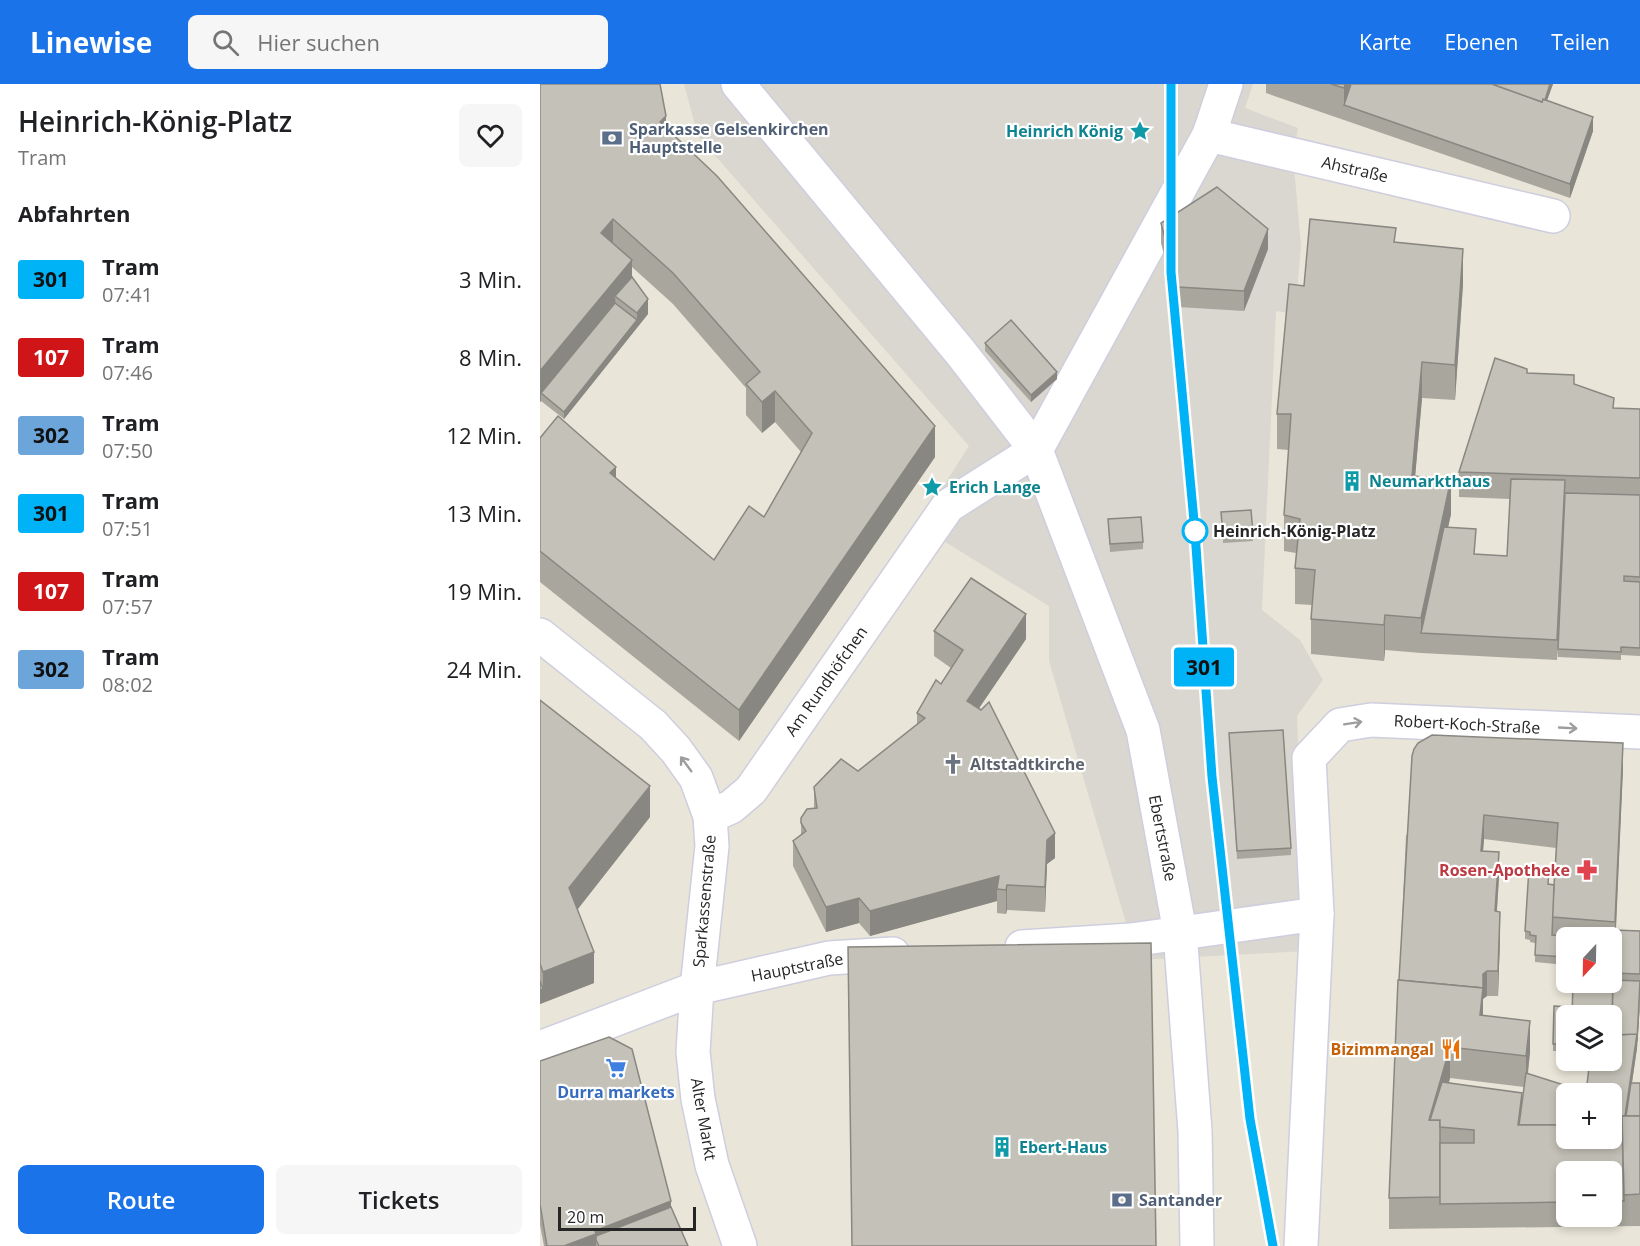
<!DOCTYPE html>
<html lang="de">
<head>
<meta charset="utf-8">
<style>
	body { margin:0; font-family:"Open Sans",sans-serif; background:#f6f6f6; color:#202124; height:100vh; display:flex; flex-direction:column; font-size:22px; white-space:nowrap }
	* { box-sizing:border-box; margin:0 }
	p { font-size:20px; color:#757577 }
	.icon { flex:none; width:33px; height:33px; fill:none; stroke:currentColor; stroke-width:2; stroke-linecap:round; stroke-linejoin:round }
	.map { position:relative; flex:1; overflow:hidden }
	.side { display:flex; flex-direction:column; background:#fff; width:540px }
	.side>* { flex:none }
	.badge { padding:0 12px; border-radius:4px; font-size:21px; line-height:39px }
	.needle { width:39px; rotate:202deg }
	.buttons { position:absolute; left:1016px; top:843px; display:grid; gap:12px }
	.buttons a { display:grid; place-items:center; width:66px; height:66px; border-radius:9px; background:#fff; box-shadow:0 3px 9px #0003; font-size:30px }
	.scale { position:absolute; left:18px; bottom:15px; width:138px; box-sizing:border-box; padding-left:6px; border:3px solid #262626; border-top:0; font-size:16px; line-height:21px; white-space:nowrap; color:#262626; -webkit-text-stroke:4px #fff; paint-order:stroke }
	.map>.badge { position:absolute; translate:-50% -50%; box-shadow:0 0 0 3px #fff }
	h2 { padding:0 18px; font-size:22px; line-height:54px }
	.round { display:grid; place-items:center; flex:none; width:63px; height:63px; border-radius:9px; background:#f6f6f6 }
	.head { display:flex; align-items:center; justify-content:space-between; height:102px; padding:0 18px }
	h1 { font-size:28px; font-weight:600; line-height:45px }
	.primary-button { display:flex; gap:12px; margin-top:auto; padding:12px 18px }
	.primary-button a { flex:1; height:69px; border-radius:9px; background:#1a73e8; color:#fff; font-size:24px; font-weight:600; line-height:69px; text-align:center }
	.primary-button a+a { background:#f6f6f6; color:#202124 }
	ul { padding:0; list-style:none }
	li { display:flex; align-items:center; gap:18px; height:78px; padding:0 18px }
	li div { flex:1 }
	li b { display:block; font-size:22px }
	li em { font-style:normal }
	li .badge { min-width:66px; font-weight:700; text-align:center }
	header { display:flex; align-items:center; gap:36px; box-sizing:border-box; height:84px; padding:0 30px; background:#1a73e8; color:#fff }
	header strong { font-size:28px }
	nav { display:flex; gap:33px; margin-inline-start:auto; font-size:21px }
	.search { width:420px; height:54px; background:#f6f6f6; display:flex; align-items:center; gap:15px; box-sizing:border-box; padding:0 21px; border-radius:9px; color:#757577; font-size:22px }
	main { display:flex; flex:1; min-height:0 }
	.map>svg:first-child { display:block }
	.plaza { fill:#d9d7cf }
	.lines { fill:none; stroke-linecap:round; stroke-linejoin:round }
	.minor-casing { stroke:#cecedf; stroke-width:36 }
	.minor { stroke:#fff; stroke-width:33 }
	.wall { fill:#a9a69e; fill-rule:evenodd }
	.shaded-wall { fill:#898781 }
	.building { fill:#c4c1b8; stroke:#898781; stroke-width:1.5 }
	.oneway { stroke:#9d9d9d }
	.line-casing { stroke:#fff; stroke-width:14 }
	.line { stroke:#00b2f6; stroke-width:9 }
	.stop-dot { fill:#fff; stroke:#00b2f6; stroke-width:3 }
	.labels { text-anchor:middle; stroke-width:4.5; stroke-linejoin:round; paint-order:stroke }
	.service-label { font-size:16px; font-weight:bold; fill:#4e5e75; stroke:#fff; text-anchor:start }
	.culture-label { font-size:16px; font-weight:bold; fill:#0d838f; stroke:#fff; text-anchor:start }
	.street-label { font-size:16px; fill:#262626; stroke:#fff }
	.stop-label { font-size:16px; font-weight:bold; fill:#262626; stroke:#fff; text-anchor:start }
	.worship-label { font-size:16px; font-weight:bold; fill:#5b616d; stroke:#fff; text-anchor:start }
	.health-label { font-size:16px; font-weight:bold; fill:#be3a42; stroke:#fff; text-anchor:end }
	.food-label { font-size:16px; font-weight:bold; fill:#c56008; stroke:#fff; text-anchor:end }
	.shop-label { font-size:16px; font-weight:bold; fill:#366cbe; stroke:#fff }
</style>
</head>
<body>
<header>
<strong>Linewise</strong>
<div class="search"><svg class="icon" aria-label="search" viewBox="0 0 24 24"><circle cx="10" cy="10" r="6"/><path d="M15 15l6 6"/></svg>Hier suchen</div>
<nav><a>Karte</a><a>Ebenen</a><a>Teilen</a></nav>
</header>
<main>
<section class="side">
<div class="head"><div><h1>Heinrich-König-Platz</h1><p>Tram</p></div><a class="round"><svg class="icon" aria-label="heart" viewBox="0 0 24 24"><path d="M12 20l-8-8c-3-5 5-10 8-4 3-6 11-1 8 4z"/></svg></a></div>
<h2>Abfahrten</h2>
<ul>
<li><span class="badge" style="background:#00b2f6;color:#111">301</span><div><b>Tram</b><p>07:41</p></div><em>3 Min.</em></li>
<li><span class="badge" style="background:#d01519;color:#fff">107</span><div><b>Tram</b><p>07:46</p></div><em>8 Min.</em></li>
<li><span class="badge" style="background:#6ba5d9;color:#111">302</span><div><b>Tram</b><p>07:50</p></div><em>12 Min.</em></li>
<li><span class="badge" style="background:#00b2f6;color:#111">301</span><div><b>Tram</b><p>07:51</p></div><em>13 Min.</em></li>
<li><span class="badge" style="background:#d01519;color:#fff">107</span><div><b>Tram</b><p>07:57</p></div><em>19 Min.</em></li>
<li><span class="badge" style="background:#6ba5d9;color:#111">302</span><div><b>Tram</b><p>08:02</p></div><em>24 Min.</em></li>
</ul>
<div class="primary-button"><a>Route</a><a>Tickets</a></div>
</section>
<div class="map">
<svg width="1100" height="1162" viewBox="0 0 1100 1162">
	<rect width="100%" height="100%" fill="#e9e5d8"/>
	<polygon class="plaza" points="144,0 713,0 705,24 758,44 753,71 761,162 755,230 736,227 722,526 760,556 783,596 757,632 765,867 599,876 591,856 509,577 509,522 389,448 377,443 429,362 158,52"/>
	<g class="lines">
		<g class="minor-casing">
			<g id="minor">
				<polyline points="198,0 421,269 496,366 603,646 640,848 655,1047 657,1162"/>
				<polyline points="669,51 1013,132"/>
				<polyline points="0,551 113,641 136,666 156,694 170,732 172,762 157,904 153,968 158,1015 172,1081 200,1162"/>
				<polyline points="170,732 191,723 211,706 408,422 496,366 669,51 686,0"/>
				<polyline points="482,863 591,856 777,830"/>
				<polyline points="0,964 157,904 289,874 353,870"/>
				<polyline points="761,1162 777,830 769,674 800,641 831,636 1100,648"/>
			</g>
		</g>
		<use href="#minor" class="minor"/>
	</g>
	<g class="wall">
		<polygon points="0,0 126,43 395,373 199,657 0,498 0,354 76,394 174,476 224,433 261,368 235,338 222,349 206,331 206,304 133,220 92,183 92,193 108,230 24,335 1,317 0,318"/>
		<polygon points="726,0 1013,0 1007,17 1053,47 1030,114 726,9"/>
		<polygon points="621,139 728,165 704,227 638,223 621,159"/>
		<polygon points="856,159 923,200 915,316 882,314 875,393 911,430 908,443 935,470 967,472 970,415 919,413 919,388 987,289 1034,300 1074,324 1100,325 1100,572 1081,571 1081,576 1018,573 1018,566 1017,576 881,569 845,566 844,577 771,570 771,535 772,521 755,520 755,484 756,469 744,467 744,431 749,366 737,365 737,330 764,202"/>
		<polygon points="445,259 517,295 491,318 445,267"/>
		<polygon points="681,428 713,449 713,457 683,459"/>
		<polygon points="568,435 603,458 603,465 570,468"/>
		<polygon points="394,547 486,555 439,624 515,774 507,780 505,828 467,826 466,830 457,829 457,817 330,852 319,839 286,848 253,782 253,757 261,751 261,734 274,725 274,703 318,687 377,641 377,629 401,600 411,584 394,572"/>
		<polygon points="0,616 110,733 38,825 54,899 0,920"/>
		<polygon points="689,649 751,764 751,771 697,775"/>
		<path d="M1083 684 1076 846 1100 847V920L1097 964 1092 999H1100V1142L849 1145V1114L866 751ZM944 755 1016 764 1014 801 1009 800 985 847V855L990 856V858L995 859V878L1026 881V854L1071 898 1046 1008 988 990 990 968 943 932V915L947 912H958L960 853 957 827 959 793 943 767ZM910 994 984 1003 982 1022 909 998ZM1026 1088H1071V1132H1026Z"/>
		<polygon points="308,863 616,1162 312,1162"/>
		<polygon points="1014,922 1026,932 1026,967 1013,967"/>
		<polygon points="0,977 131,1123 148,1162 4,1162 0,1141"/>
	</g>
	<g class="shaded-wall">
		<polygon points="805,0 813,0 804,21 804,4"/>
		<polygon points="1010,0 1013,0 1001,32 1001,25"/>
		<polygon points="126,32 126,63 120,38"/>
		<polygon points="1053,33 1053,47 1030,114 1030,100"/>
		<polygon points="73,135 73,166 61,149"/>
		<polygon points="728,145 728,165 704,227 704,207"/>
		<polygon points="923,165 923,200 915,316 915,281"/>
		<polygon points="92,176 92,207 75,212 76,227 1,309 1,317 0,318 0,287"/>
		<polygon points="108,215 108,230 24,335 24,328 97,236 97,229"/>
		<polygon points="882,278 882,314 872,428 872,392"/>
		<polygon points="517,288 517,295 491,318 491,311"/>
		<polygon points="235,307 235,338 222,349 222,318"/>
		<polygon points="395,342 395,373 199,657 199,626"/>
		<polygon points="76,383 76,414 70,389"/>
		<polygon points="911,395 911,430 885,549 881,549 881,569 881,534"/>
		<polygon points="486,530 486,555 427,642 427,617"/>
		<polygon points="845,531 845,566 844,577 844,541"/>
		<polygon points="1083,659 1083,684 1075,863 1075,838"/>
		<polygon points="110,702 110,733 29,836 29,804"/>
		<polygon points="944,731 944,755 941,791 941,767"/>
		<polygon points="515,749 515,774 507,780 505,828 505,803 507,756"/>
		<polygon points="959,768 959,793 955,852 955,827"/>
		<polygon points="459,792 457,805 457,817 330,852 330,827"/>
		<polygon points="467,801 467,826 466,830 466,806"/>
		<polygon points="319,814 319,839 286,848 286,823"/>
		<polygon points="960,828 960,853 958,912 958,887"/>
		<polygon points="54,868 54,899 0,920 0,906 3,905 3,888"/>
		<polygon points="947,887 947,912 943,915 943,935 940,931 943,890"/>
		<polygon points="1100,920 1097,964 1087,1032 1083,1048"/>
		<polygon points="990,937 990,968 986,1003 986,972"/>
		<polygon points="910,963 910,994 896,1043 889,1036"/>
		<polygon points="982,1009 982,1034 980,1052 978,1041"/>
		<polygon points="131,1117 131,1137 56,1156 56,1162 24,1162 55,1147"/>
	</g>
	<g class="building">
		<polygon points="0,0 120,0 126,32 120,38 177,92 395,342 199,626 0,467 0,354 18,332 76,383 70,389 174,476 209,422 224,433 272,349 235,307 222,318 206,300 220,288 133,189 73,135 61,149 92,176 0,287"/>
		<polygon points="791,0 805,0 804,4"/>
		<polygon points="811,0 952,0 1002,18 1003,15 1053,33 1030,100 804,21"/>
		<polygon points="952,0 1010,0 1005,16 1003,15 1002,18"/>
		<polygon points="677,103 728,145 704,207 638,203 621,139"/>
		<polygon points="770,135 856,144 854,158 923,165 915,281 882,278 872,392 911,395 881,534 845,531 844,541 771,535 775,486 755,484 760,435 744,431 751,330 737,330 749,200 764,202"/>
		<polygon points="92,193 108,215 97,229 75,212"/>
		<polygon points="75,219 97,236 24,328 1,309"/>
		<polygon points="471,236 517,288 491,311 445,259"/>
		<polygon points="955,274 987,285 987,289 1034,291 1034,300 1074,314 1073,324 1100,325 1100,394 919,388"/>
		<polygon points="971,395 1025,396 1017,556 881,549 904,443 936,445 934,470 967,472"/>
		<polygon points="1025,409 1100,411 1100,493 1084,492 1084,497 1100,498 1100,564 1081,563 1081,568 1018,565"/>
		<polygon points="711,426 713,449 683,451 681,428"/>
		<polygon points="601,433 603,458 570,460 568,435"/>
		<polygon points="431,494 486,530 427,617 441,626 449,618 515,749 507,756 505,803 467,801 466,806 457,805 459,792 330,827 319,814 286,823 253,757 266,747 261,739 261,734 267,725 277,724 274,703 301,675 318,687 385,634 377,629 396,596 401,600 423,566 394,547"/>
		<polygon points="0,616 110,702 29,804 54,868 3,888 0,880"/>
		<polygon points="743,646 751,764 697,767 689,649"/>
		<polygon points="892,651 1083,659 1075,838 1012,833 1018,739 944,731 941,767 959,768 955,827 960,828 958,887 947,887 943,890 943,910 943,904 859,896 872,672 874,665 878,659"/>
		<polygon points="989,784 1009,784 1008,800 1014,801 1012,851 1033,853 1026,854 1026,873 995,871 996,852 990,851 990,848 985,847"/>
		<polygon points="1033,846 1075,849 1075,846 1100,847 1100,890 1073,889 1072,951 1097,950 1085,1032 1082,1032 1082,1050 1082,1041 1071,1041 1071,1010 1026,1010 1026,1041 979,1041 986,989 1046,1008 1050,976 1071,976 1071,932 1032,932 1033,898 1071,898 1071,854 1033,854"/>
		<polygon points="611,859 616,1162 312,1162 308,863"/>
		<polygon points="858,896 943,904 940,931 990,937 986,972 910,963 889,1036 900,1036 900,1113 849,1114"/>
		<polygon points="1073,896 1100,897 1097,957 1097,950 1072,951"/>
		<polygon points="0,897 3,905 0,906"/>
		<polygon points="1014,922 1031,923 1031,932 1026,932 1026,960 1013,960"/>
		<polygon points="69,953 92,965 131,1117 55,1147 56,1150 24,1162 7,1162 0,1120 0,977"/>
		<polygon points="902,998 982,1009 978,1041 1026,1041 1026,1054 1071,1054 1071,1041 1082,1041 1084,1117 1071,1117 1071,1088 1026,1088 1026,1118 900,1120 900,1059 934,1059 934,1046 900,1043 900,1036 890,1036"/>
		<polygon points="1091,999 1100,999 1100,1032 1086,1032"/>
		<polygon points="1082,1032 1100,1032 1100,1110 1084,1111"/>
		<polygon points="131,1123 148,1162 59,1162 56,1156 56,1152"/>
	</g>
	<defs><path id="oneway-shaft" d="M-6 0H5M1.5-3L5.5 0L1.5 3" fill="none" stroke-width="1.6" stroke-linecap="round" stroke-linejoin="round" transform="scale(1.5)"/></defs>
	<g class="oneway">
		<use href="#oneway-shaft" transform="translate(813 639) rotate(-9)"/>
		<use href="#oneway-shaft" transform="translate(1028 644) rotate(3)"/>
		<use href="#oneway-shaft" transform="translate(146 680) rotate(-126)"/>
	</g>
	<g class="lines">
		<g class="line-casing">
			<polyline id="line" points="631,0 631,188 655,448 672,693 710,1035 733,1162"/>
		</g>
		<use href="#line" class="line"/>
	</g>
	<defs>
		<g id="sight-bare" transform="scale(1.62)"><path d="M0-6L1.8-2.2L6-1.7L2.9 1.2L3.7 5.4L0 3.3L-3.7 5.4L-2.9 1.2L-6-1.7L-1.8-2.2Z" fill="#0f9aa8" stroke="#fff" stroke-width="2.5" paint-order="stroke"/></g>
		<g id="bank-bare" transform="scale(1.62)"><path d="M-6-4H6V4H-6ZM0-2.3a2.3 2.3 0 1 0 0 4.6a2.3 2.3 0 1 0 0-4.6Z" fill="#5c6f8a" stroke="#fff" stroke-width="2.5" paint-order="stroke"/></g>
		<g id="building-bare" transform="scale(1.62)"><path d="M-4-6H4V6H1V3H-1V6H-4ZM-2.5-4.3h1.7v1.8h-1.7ZM.8-4.3h1.7v1.8H.8ZM-2.5-1h1.7V.8h-1.7ZM.8-1h1.7V.8H.8Z" fill="#0f9aa8" stroke="#fff" stroke-width="2.5" paint-order="stroke"/></g>
		<g id="church-bare" transform="scale(1.62)"><path d="M-1.2-6h2.4v3.5h3.3v2.4h-3.3V6h-2.4V-.1h-3.3v-2.4h3.3Z" fill="#6b7280" stroke="#fff" stroke-width="2.5" paint-order="stroke"/></g>
		<g id="pharmacy-bare" transform="scale(1.62)"><path d="M-2-6h4v4h4v4h-4v4h-4v-4h-4v-4h4Z" fill="#e0444e" stroke="#fff" stroke-width="2.5" paint-order="stroke"/></g>
		<g id="restaurant-bare" transform="scale(1.62)"><path d="M-5-6h1v4h1v-4h1v4h1v-4h1v5L-1.5 .5V6h-2V.5L-5-1ZM5-6V6H3V1.5H1.5Q1.5-4 5-6Z" fill="#e8710a" stroke="#fff" stroke-width="2.5" paint-order="stroke"/></g>
		<g id="supermarket-bare" transform="scale(1.62)"><path d="M-6-5.5h2.5l.6 2H6L4.5 2H-2.5L-4.4-4H-6ZM-1.5 3.2a1.3 1.3 0 1 0 .1 0ZM3 3.2a1.3 1.3 0 1 0 .1 0Z" fill="#3f7fe0" stroke="#fff" stroke-width="2.5" paint-order="stroke"/></g>
	</defs>
	<g fill-rule="evenodd">
		<use href="#sight-bare" x="600" y="47"/>
		<use href="#bank-bare" x="72" y="54"/>
		<use href="#building-bare" x="812" y="397"/>
		<use href="#sight-bare" x="392" y="403"/>
		<use href="#church-bare" x="413" y="680"/>
		<use href="#pharmacy-bare" x="1047" y="786"/>
		<use href="#restaurant-bare" x="911" y="965"/>
		<use href="#supermarket-bare" x="76" y="984"/>
		<use href="#building-bare" x="462" y="1063"/>
		<use href="#bank-bare" x="582" y="1116"/>
	</g>
	<circle class="stop-dot" cx="655" cy="447" r="12"/>
	<g class="labels">
		<g class="service-label">
			<text x="89" y="51">Sparkasse Gelsenkirchen<tspan x="89" dy="18">Hauptstelle</tspan></text>
			<text x="599" y="1122">Santander</text>
		</g>
		<g class="culture-label">
			<text x="583" y="53" text-anchor="end">Heinrich König</text>
			<text x="829" y="403">Neumarkthaus</text>
			<text x="409" y="409">Erich Lange</text>
			<text x="479" y="1069">Ebert-Haus</text>
		</g>
		<g class="street-label">
			<text transform="translate(815 85) rotate(13)" y="6">Ahstraße</text>
			<text transform="translate(286 597) rotate(-55)" y="6">Am Rundhöfchen</text>
			<text transform="translate(927 640) rotate(3)" y="6">Robert-Koch-Straße</text>
			<text transform="translate(623 754) rotate(79)" y="6">Ebertstraße</text>
			<text transform="translate(164 817) rotate(-85)" y="6">Sparkassenstraße</text>
			<text transform="translate(257 883) rotate(-11)" y="6">Hauptstraße</text>
			<text transform="translate(164 1035) rotate(80)" y="6">Alter Markt</text>
		</g>
		<g class="stop-label">
			<text x="673" y="453">Heinrich-König-Platz</text>
		</g>
		<g class="worship-label">
			<text x="430" y="686">Altstadtkirche</text>
		</g>
		<g class="health-label">
			<text x="1030" y="792">Rosen-Apotheke</text>
		</g>
		<g class="food-label">
			<text x="894" y="971">Bizimmangal</text>
		</g>
		<g class="shop-label">
			<text x="76" y="1014">Durra markets</text>
		</g>
	</g>
</svg>
<div class="buttons">
<a><svg class="needle" viewBox="-14 -14 28 28"><path d="M0-13l5 13h-10z" fill="#e53935"/><path d="M0 13l5-13h-10z" fill="#757577"/></svg></a>
<a><svg class="icon" aria-label="layers" viewBox="0 0 24 24"><path d="M12 4l9 5-9 5-9-5zM3 14l9 5 9-5"/></svg></a>
<a>+</a>
<a>−</a>
</div>
<div class="scale">20 m</div>
<b class="badge" style="left:664px;top:583px;background:#00b2f6;color:#111">301</b>
</div>
</main>
</body>
</html>
